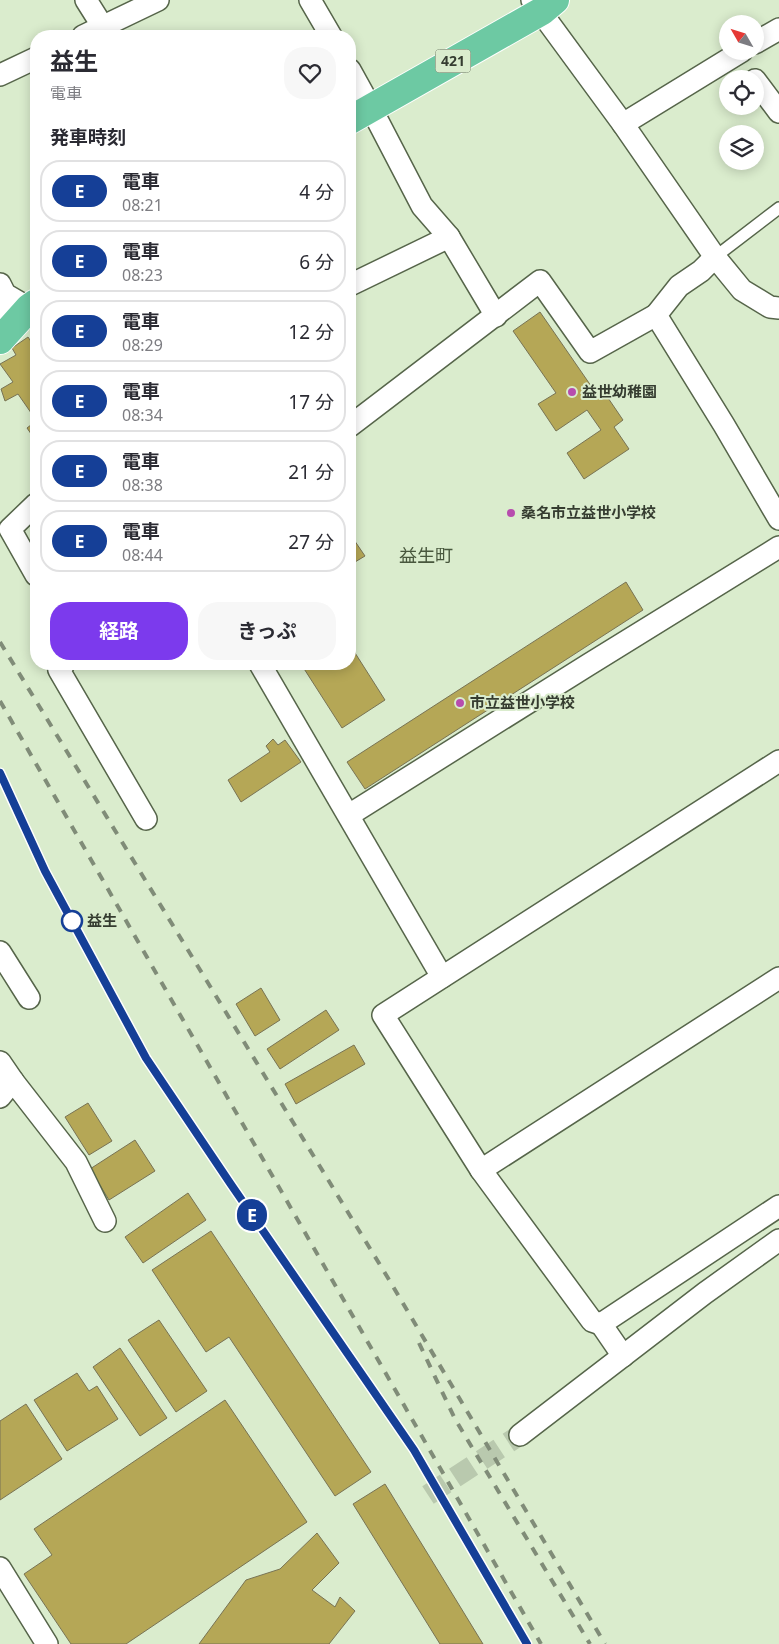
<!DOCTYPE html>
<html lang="ja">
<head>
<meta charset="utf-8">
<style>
	body { margin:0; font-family:"Noto Sans","Noto Sans JP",sans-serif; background:#f7f7f7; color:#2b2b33; height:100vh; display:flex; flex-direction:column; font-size:19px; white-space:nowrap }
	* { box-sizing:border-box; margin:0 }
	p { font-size:16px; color:#7c7c81 }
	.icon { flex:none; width:28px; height:28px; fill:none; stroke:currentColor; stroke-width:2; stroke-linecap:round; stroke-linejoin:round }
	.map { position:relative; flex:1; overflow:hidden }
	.panel { position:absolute; left:30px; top:30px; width:326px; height:640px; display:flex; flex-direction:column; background:#fff; border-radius:20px; box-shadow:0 2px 12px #0003 }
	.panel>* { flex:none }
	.badge { padding:0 10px; border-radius:16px; font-size:18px; line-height:32px }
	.needle { width:32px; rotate:309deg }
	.controls { position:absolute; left:719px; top:15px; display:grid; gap:10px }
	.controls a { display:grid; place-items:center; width:45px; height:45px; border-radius:50%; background:#fff; box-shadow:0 2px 12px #0003; font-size:25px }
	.map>.badge { position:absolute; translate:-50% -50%; box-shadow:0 0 0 2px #fff }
	h2 { padding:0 20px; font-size:19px; line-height:45px }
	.round { display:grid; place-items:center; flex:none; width:52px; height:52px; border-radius:20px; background:#f7f7f7 }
	.headline { display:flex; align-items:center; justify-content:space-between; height:85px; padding:0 20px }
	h1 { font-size:24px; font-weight:700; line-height:38px }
	.primary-button { display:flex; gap:10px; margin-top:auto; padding:10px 20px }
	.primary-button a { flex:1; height:58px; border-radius:20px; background:#7c3aed; color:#fff; font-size:20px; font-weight:700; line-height:58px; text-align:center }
	.primary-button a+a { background:#f7f7f7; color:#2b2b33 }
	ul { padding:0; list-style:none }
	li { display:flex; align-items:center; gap:15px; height:62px; margin:0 10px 8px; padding:0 10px; border:2px solid #e1e1e2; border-radius:20px }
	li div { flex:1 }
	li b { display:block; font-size:19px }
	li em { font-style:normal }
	li .badge { min-width:55px; font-weight:700; text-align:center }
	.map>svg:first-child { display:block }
	.building { fill:#b5a756; stroke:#787354 }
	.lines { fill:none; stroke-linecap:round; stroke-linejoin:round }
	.street-tunnel { stroke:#b9c9ae; stroke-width:21; stroke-dasharray:21 11; stroke-linecap:butt }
	.lane-casing { stroke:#56654a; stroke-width:14 }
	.street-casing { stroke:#56654a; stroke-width:24 }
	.highway-casing { stroke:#fff; stroke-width:30 }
	.lane { stroke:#fff; stroke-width:11 }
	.street { stroke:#fff; stroke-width:21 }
	.highway { stroke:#6dc9a3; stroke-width:28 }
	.rail { stroke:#808c78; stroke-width:4; stroke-dasharray:9 9; stroke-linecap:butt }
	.line-casing { stroke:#fff; stroke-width:11 }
	.line { stroke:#153f97; stroke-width:8 }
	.poi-dot { fill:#b74cae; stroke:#daeccd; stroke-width:2 }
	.stop-dot { fill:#fff; stroke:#153f97; stroke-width:2.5 }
	.labels { text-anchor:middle; stroke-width:4; stroke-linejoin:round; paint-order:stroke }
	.shield { fill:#daeccd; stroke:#66715f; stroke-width:1 }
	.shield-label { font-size:14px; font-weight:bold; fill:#353c30 }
	.poi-label { font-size:15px; font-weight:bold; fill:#353c30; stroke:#daeccd; text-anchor:start }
	.stop-label { font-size:15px; font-weight:bold; fill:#353c30; stroke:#daeccd; text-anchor:start }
	.quarter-label { font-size:18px; fill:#48573d; stroke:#daeccd }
</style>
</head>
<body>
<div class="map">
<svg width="779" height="1644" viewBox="0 0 779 1644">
	<rect width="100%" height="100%" fill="#daeccd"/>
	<g class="building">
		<polygon points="540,312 598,396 604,392 623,420 614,427 629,449 584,479 567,453 601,430 587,410 556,431 538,404 556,393 513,331"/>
		<polygon points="28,337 36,349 36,420 18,394 5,401 1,389 13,382 0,364 16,355 12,348"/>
		<polygon points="36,421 36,441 27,428"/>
		<polygon points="350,534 365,556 350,565"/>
		<polygon points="626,582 643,610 365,789 347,762"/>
		<polygon points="350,645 385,700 342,728 301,664 350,664"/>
		<polygon points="273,739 278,745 285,740 301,762 241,802 228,780 270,752 266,746"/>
		<polygon points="261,988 280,1020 255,1036 236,1004"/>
		<polygon points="326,1010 339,1030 280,1069 267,1049"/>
		<polygon points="354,1045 365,1064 296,1104 285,1084"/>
		<polygon points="88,1103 112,1141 89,1155 65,1117"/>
		<polygon points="135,1140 155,1171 109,1200 90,1169"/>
		<polygon points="188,1193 206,1220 143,1263 125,1237"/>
		<polygon points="211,1231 371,1472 335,1496 229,1337 206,1352 152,1270"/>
		<polygon points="159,1320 207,1391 176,1412 128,1340"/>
		<polygon points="120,1348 167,1418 140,1436 93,1367"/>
		<polygon points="77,1373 89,1391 97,1386 118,1419 67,1451 34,1400"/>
		<polygon points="225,1400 307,1522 126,1644 71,1644 24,1574 52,1555 34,1529"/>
		<polygon points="26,1404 62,1459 0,1500 0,1421"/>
		<polygon points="385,1484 483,1644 440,1644 353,1504"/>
		<polygon points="317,1533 339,1563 312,1590 335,1607 340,1597 355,1611 329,1644 199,1644 246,1580 280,1569"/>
	</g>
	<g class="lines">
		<polyline class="street-tunnel" points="428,1495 520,1435"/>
		<g class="lane-casing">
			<polyline id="lane" points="715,257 779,208"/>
		</g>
		<g class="street-casing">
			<g id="street">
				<polyline points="86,0 103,27"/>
				<polyline points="310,0 331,36"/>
				<polyline points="532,0 623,124 715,257 742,290 770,307 779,308"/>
				<polyline points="83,36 158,0"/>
				<polyline points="755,43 779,29"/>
				<polyline points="350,70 371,108 422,206 449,237 496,316"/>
				<polyline points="0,75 36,58"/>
				<polyline points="755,80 779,112"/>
				<polyline points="623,124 742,51"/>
				<polyline points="715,257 701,271 679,286 656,315 724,425 779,519"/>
				<polyline points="0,284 5,294 29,308 36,319"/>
				<polyline points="350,285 449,237"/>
				<polyline points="0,313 21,317"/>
				<polyline points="350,426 540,281 590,352 656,315"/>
				<polyline points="36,504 10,529 36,575"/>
				<polyline points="64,664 59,670 146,819"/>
				<polyline points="260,664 442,977"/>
				<polyline points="349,815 588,665 779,547"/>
				<polyline points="0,952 29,998"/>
				<polyline points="0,1062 13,1081 0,1097"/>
				<polyline points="13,1081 76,1162 105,1221"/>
				<polyline points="481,1170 779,978"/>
				<polyline points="601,1324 592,1321 481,1170 383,1015 779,761"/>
				<polyline points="623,1356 601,1324 779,1206"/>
				<polyline points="520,1435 705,1293 779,1240"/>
				<polyline points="0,1568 47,1644"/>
			</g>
		</g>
		<g class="highway-casing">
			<g id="highway">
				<polyline points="350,120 542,11 555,0"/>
				<polyline points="0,340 29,308 36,303"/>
			</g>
		</g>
		<use href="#lane" class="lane"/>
		<use href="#street" class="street"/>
		<use href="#highway" class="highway"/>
		<g class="rail">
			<polyline points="0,642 388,1278 605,1644"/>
			<polyline points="0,701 541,1644"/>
			<polyline points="0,773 45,871 146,1058 230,1183 415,1450 527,1644"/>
			<polyline points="419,1343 455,1419 590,1644"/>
		</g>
	</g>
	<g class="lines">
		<g class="line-casing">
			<polyline id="line" points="0,773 45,871 146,1058 230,1183 414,1450 527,1644"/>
		</g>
		<use href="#line" class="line"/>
	</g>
	<g class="poi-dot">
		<circle cx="572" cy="392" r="5"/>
		<circle cx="511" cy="513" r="5"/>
		<circle cx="460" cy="703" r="5"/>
	</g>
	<circle class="stop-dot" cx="72" cy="921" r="10"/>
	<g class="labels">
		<rect class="shield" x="435.5" y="49.5" width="35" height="23" rx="4"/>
		<g class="shield-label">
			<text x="453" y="66">421</text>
		</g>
		<g class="poi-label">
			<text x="582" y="397">益世幼稚園</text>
			<text x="521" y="518">桑名市立益世小学校</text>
			<text x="470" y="708">市立益世小学校</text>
		</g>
		<g class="stop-label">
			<text x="87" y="926">益生</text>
		</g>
		<g class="quarter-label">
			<text x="426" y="562">益生町</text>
		</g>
	</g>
</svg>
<div class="controls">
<a><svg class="needle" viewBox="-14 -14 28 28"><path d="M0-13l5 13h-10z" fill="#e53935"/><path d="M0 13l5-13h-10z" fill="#7c7c81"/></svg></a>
<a><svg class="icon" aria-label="locate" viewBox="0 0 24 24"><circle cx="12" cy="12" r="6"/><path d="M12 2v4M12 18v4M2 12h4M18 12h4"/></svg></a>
<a><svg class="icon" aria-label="layers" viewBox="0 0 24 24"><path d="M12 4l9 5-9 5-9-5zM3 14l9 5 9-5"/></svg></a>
</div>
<b class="badge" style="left:252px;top:1215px;background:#153f97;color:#fff">E</b>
<section class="panel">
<div class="headline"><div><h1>益生</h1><p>電車</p></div><a class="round"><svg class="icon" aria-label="heart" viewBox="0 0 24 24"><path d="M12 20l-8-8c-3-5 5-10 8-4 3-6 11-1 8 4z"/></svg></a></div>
<h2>発車時刻</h2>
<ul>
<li><span class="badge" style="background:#153f97;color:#fff">E</span><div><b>電車</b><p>08:21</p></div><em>4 分</em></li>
<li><span class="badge" style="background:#153f97;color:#fff">E</span><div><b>電車</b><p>08:23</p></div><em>6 分</em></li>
<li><span class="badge" style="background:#153f97;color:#fff">E</span><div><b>電車</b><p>08:29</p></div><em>12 分</em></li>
<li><span class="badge" style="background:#153f97;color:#fff">E</span><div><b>電車</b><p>08:34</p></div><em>17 分</em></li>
<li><span class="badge" style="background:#153f97;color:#fff">E</span><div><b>電車</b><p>08:38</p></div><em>21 分</em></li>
<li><span class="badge" style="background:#153f97;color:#fff">E</span><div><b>電車</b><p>08:44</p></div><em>27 分</em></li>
</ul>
<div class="primary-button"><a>経路</a><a>きっぷ</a></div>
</section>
</div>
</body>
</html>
